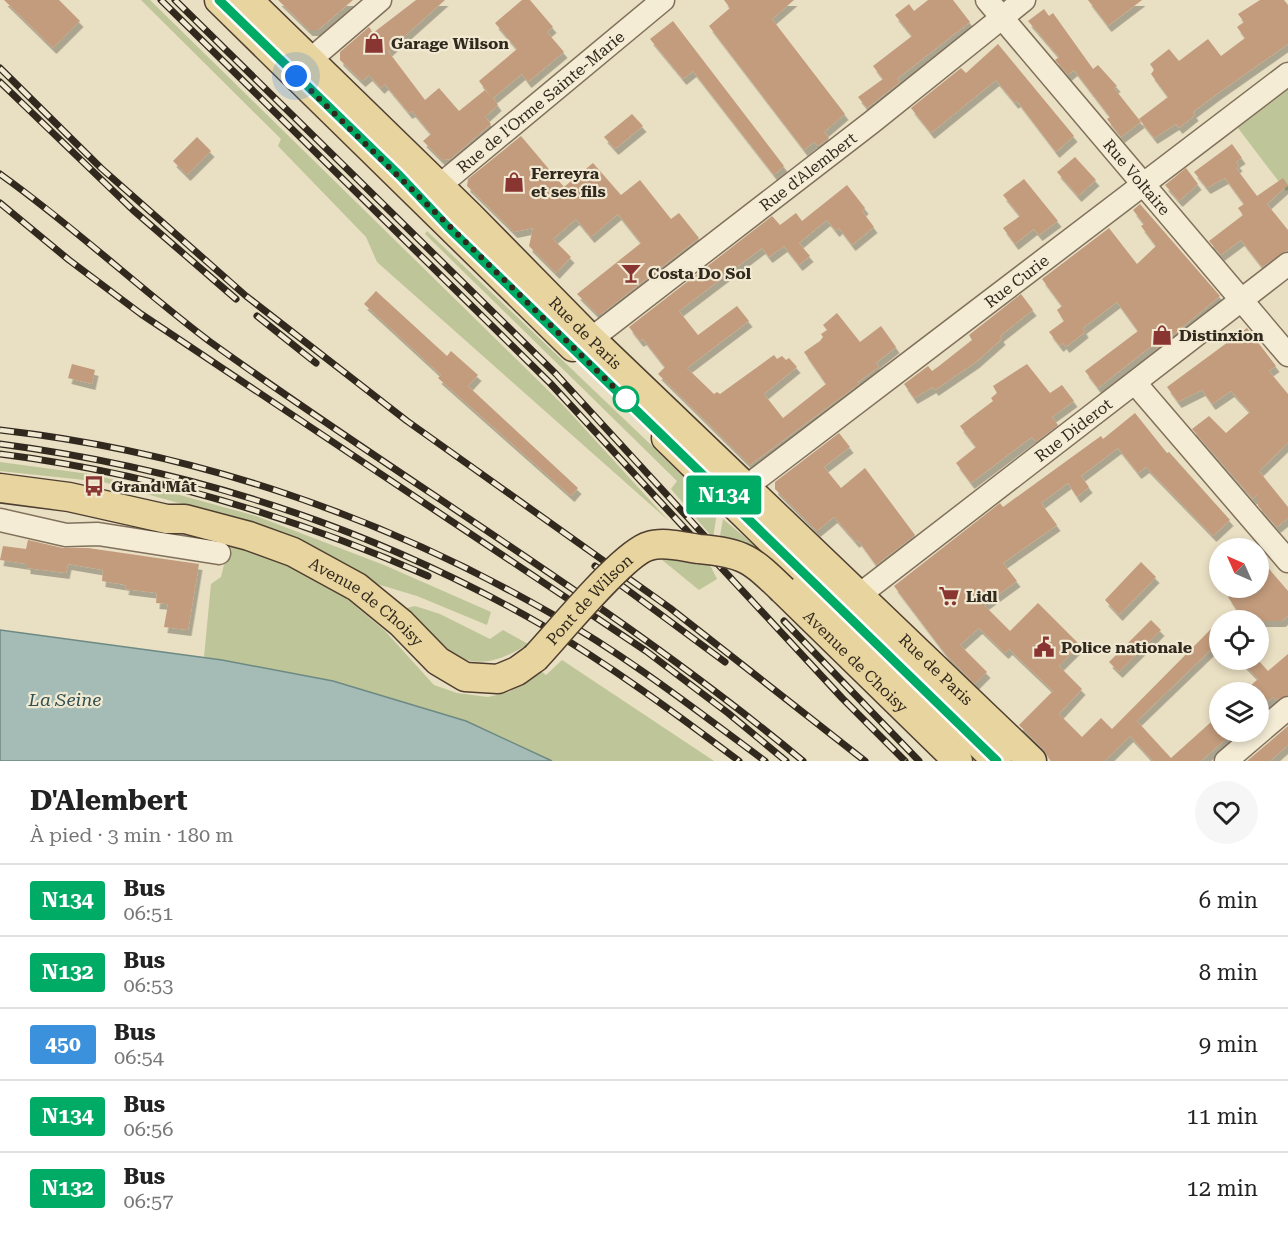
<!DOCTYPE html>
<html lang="fr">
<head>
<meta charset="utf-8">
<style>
	body { margin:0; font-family:"Roboto Serif",serif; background:#f6f6f6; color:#222; height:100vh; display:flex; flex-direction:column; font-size:22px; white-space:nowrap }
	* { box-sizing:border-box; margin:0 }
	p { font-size:20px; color:#767676 }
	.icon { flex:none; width:33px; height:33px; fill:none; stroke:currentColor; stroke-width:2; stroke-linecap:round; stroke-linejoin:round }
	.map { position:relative; height:761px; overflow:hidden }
	.sheet { display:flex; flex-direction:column; background:#fff; flex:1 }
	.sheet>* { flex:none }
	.badge { padding:0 12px; border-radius:4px; font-size:21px; line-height:39px }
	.needle { width:39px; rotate:315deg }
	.tools { position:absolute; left:1209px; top:538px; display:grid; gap:12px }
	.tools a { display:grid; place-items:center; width:60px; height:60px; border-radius:50%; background:#fff; box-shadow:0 3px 9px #0003; font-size:30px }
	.you { position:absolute; width:30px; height:30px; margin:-15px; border:4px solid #fff; border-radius:50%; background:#1a73e8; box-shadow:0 0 0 9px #1a73e833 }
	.map>.badge { position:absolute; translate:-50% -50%; box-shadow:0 0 0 3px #fff }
	.round { display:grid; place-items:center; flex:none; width:63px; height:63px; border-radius:32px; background:#f6f6f6 }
	.head { display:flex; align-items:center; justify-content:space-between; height:102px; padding:0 30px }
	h1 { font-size:28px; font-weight:700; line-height:45px }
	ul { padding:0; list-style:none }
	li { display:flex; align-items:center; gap:18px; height:72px; padding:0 30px; border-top:2px solid #e0e0e0 }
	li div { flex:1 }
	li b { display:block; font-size:22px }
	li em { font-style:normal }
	li .badge { min-width:66px; font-weight:700; text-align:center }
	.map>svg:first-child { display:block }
	.green { fill:#bec598 }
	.water { fill:#a5bcb6; stroke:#6d8983; stroke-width:1.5 }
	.building { fill:#c39c7d; filter:url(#shadow) }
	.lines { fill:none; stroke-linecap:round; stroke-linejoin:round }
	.minor-casing { stroke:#81715c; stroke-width:25 }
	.major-casing { stroke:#4f3f30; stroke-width:31 }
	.minor { stroke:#f4ecd5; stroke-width:22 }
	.major { stroke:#e8d49e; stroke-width:28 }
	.rail-casing { stroke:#32291e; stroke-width:7 }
	.rail { stroke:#f1e9d2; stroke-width:4.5; stroke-dasharray:14; stroke-linecap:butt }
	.major-bridge-casing { stroke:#4f3f30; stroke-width:31; stroke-linecap:butt }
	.major-bridge { stroke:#e8d49e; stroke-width:28 }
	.line-casing { stroke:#fff; stroke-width:14 }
	.line { stroke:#00ab66; stroke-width:9 }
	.walk { stroke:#32291e; stroke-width:6; stroke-dasharray:0 10.8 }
	.stop-dot { fill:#fff; stroke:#00ab66; stroke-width:3 }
	.labels { text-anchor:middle; stroke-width:4.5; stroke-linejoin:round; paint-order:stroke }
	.poi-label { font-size:16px; font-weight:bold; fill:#32291e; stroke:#f1e9d2; text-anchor:start }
	.street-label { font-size:16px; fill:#32291e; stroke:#f1e9d2 }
	.water-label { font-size:18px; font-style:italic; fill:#2f5050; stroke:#f1e9d2 }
</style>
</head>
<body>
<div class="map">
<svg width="1288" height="761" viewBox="0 0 1288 761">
	<defs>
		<filter id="shadow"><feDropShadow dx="3.5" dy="6" stdDeviation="0" flood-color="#0004"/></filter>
	</defs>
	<rect width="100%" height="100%" fill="#e9dfc3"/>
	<g class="green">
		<polygon points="141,0 150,0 562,404 669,521 377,262 366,237 278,146 281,139"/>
		<polygon points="1288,90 1288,190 1286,191 1238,128"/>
		<polygon points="427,231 714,505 717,512 713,538 671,489 677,481 425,234"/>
		<polygon points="0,462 89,474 176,494 256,516 384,565 491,612 487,625 417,596 377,584 331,556 251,523 103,482 0,471"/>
		<polygon points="723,519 760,550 756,554 728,545 720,536"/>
		<polygon points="246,542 335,589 385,631 434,685 457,693 488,697 509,692 541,671 546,675 562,660 714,761 552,761 466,721 204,657 211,584 221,577 229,543"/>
		<polygon points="661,559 709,563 717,579 699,590"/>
		<path d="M415 606 440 614 490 639 503 630 528 644C467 683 448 652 407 608Z"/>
	</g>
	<polygon class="water" points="0,630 222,660 333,681 466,721 552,761 0,761"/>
	<g class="building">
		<polygon points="4,0 59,0 80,21 53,48"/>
		<polygon points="278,0 353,0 318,30 309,30"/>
		<polygon points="416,0 445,0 388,51 425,100 439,88 459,111 485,90 491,97 479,81 517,49 495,23 522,0 530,0 553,27 547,32 564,52 528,82 522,74 493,98 498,105 485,117 491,124 450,159 442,160 423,141 431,134 412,111 409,113 385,84 381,88 369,75 362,81 340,60 340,52 369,27 373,33"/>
		<polygon points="724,0 794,0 772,19 845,114 824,132 829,138 818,146 814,142 804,150 709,26 730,8"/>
		<polygon points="928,0 953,0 970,22 897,79 900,82 867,108 858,97 883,79 873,66 912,36 895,15 909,4 914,11"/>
		<polygon points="1088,0 1142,0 1108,26"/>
		<polygon points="1260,0 1284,0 1288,5 1288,44 1217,94 1193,112 1195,115 1179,128 1176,124 1154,138 1139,119 1168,97 1151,74 1154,70 1150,64 1169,49 1179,61 1208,39 1221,56 1245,38 1237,27 1244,22 1238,14"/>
		<polygon points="1044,9 1049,16 1053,13 1093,69 1098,65 1117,86 1114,88 1141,122 1121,137 1107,119 1110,117 1074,70 1068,75 1055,60 1059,57 1028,21"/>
		<polygon points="673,21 784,166 774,175 693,71 683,79 650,39"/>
		<polygon points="998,44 1074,136 1056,152 1017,101 1015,103 996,80 931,133 911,108 961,68 966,73"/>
		<polygon points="632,114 643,126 615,149 604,137"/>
		<polygon points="521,136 564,187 593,163 621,195 640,180 671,219 679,213 699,238 601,314 597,314 577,294 641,243 618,214 591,237 576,219 553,239 571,257 556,273 529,246 533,228 514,232 467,186 468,179"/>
		<polygon points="197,137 211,151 187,175 173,161"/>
		<polygon points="1232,144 1242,158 1236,162 1239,165 1236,168 1257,196 1283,178 1288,185 1267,204 1288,230 1288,250 1262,267 1241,240 1221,255 1209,241 1243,215 1238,208 1244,204 1225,178 1207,188 1194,172"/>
		<polygon points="1075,157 1096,180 1078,196 1057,172"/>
		<polygon points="1186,168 1198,184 1179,201 1165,185"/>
		<polygon points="1024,179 1058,221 1039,235 1034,229 1015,244 1003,228 1020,216 1003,195"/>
		<polygon points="847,185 865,208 862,211 874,227 852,245 839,228 836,231 827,220 799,243 810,256 799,265 784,246 769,257 762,248 679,311 698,335 737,306 749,321 687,368 714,394 717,392 720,394 774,355 777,359 782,356 786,360 789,358 797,367 764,394 783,418 826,384 804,352 820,341 823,337 821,334 827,330 823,325 837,313 860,342 881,326 896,347 876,363 879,367 858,382 859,384 750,465 658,374 665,367 643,339 640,341 629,327 772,216 780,225 796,213 802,221"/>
		<polygon points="1140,204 1220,296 1157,348 1154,344 1098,388 1085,371 1138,331 1117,302 1083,328 1085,332 1066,347 1063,343 1060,346 1049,332 1064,321 1057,310 1062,306 1042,279 1109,228 1137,264 1156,246 1141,226 1144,224 1133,210"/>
		<polygon points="376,291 447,356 451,351 478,375 468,386 578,488 571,496 438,378 441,375 364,304"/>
		<polygon points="1021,294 1033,310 1000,336 1002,339 976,362 935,390 933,387 914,398 904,384 928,366 932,371 939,366 972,340 969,335"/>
		<polygon points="1247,328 1276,366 1269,371 1288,394 1288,443 1259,471 1288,507 1288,518 1277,527 1258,506 1258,494 1253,499 1192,429 1209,416 1226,433 1250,412 1231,391 1212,404 1202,390 1178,402 1167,387"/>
		<polygon points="72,364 95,370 92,384 68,378"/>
		<polygon points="1027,364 1050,393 1062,385 1074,401 1052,417 1058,425 1036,442 1032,437 971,483 956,463 976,447 960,426 993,401 991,398 997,393 993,386"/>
		<polygon points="1135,413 1167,453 1169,452 1230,520 1213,536 1146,467 1138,473 1118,448 1081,476 1089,487 1077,497 1068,483 1041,503 1057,525 1003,563 1017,581 984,605 1010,631 1038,603 1080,645 1059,666 1082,689 1059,714 1082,737 1101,718 1112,729 1212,628 1220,641 1137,721 1171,758 1220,714 1220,732 1234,732 1201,761 1153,761 1130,736 1105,761 1051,761 1043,749 1019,725 1053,691 1009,649 1005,653 979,628 960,645 987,672 975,684 947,656 894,586 1000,503 1003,507 1094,441 1101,436 1103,439"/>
		<polygon points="839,433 850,447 824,467 841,488 865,468 915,535 876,565 858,540 856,542 834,517 817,531 775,489 775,482"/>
		<polygon points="28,540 63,548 88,548 199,564 188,630 164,627 168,604 156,603 157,593 125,589 126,585 102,581 103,570 68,564 66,573 27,568 27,564 0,560 3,546 26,549"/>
		<polygon points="1258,556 1288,591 1288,616 1282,621 1244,621 1228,597 1238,588 1258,588"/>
		<polygon points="1141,562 1156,577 1119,615 1105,600"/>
		<polygon points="1151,620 1161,630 1119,672 1109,662"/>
		<polygon points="1288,654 1288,695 1276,700 1273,697 1258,710 1258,693 1242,693 1258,679 1240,660 1258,660 1268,671"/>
		<polygon points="1288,726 1288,745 1270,761 1247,761"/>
	</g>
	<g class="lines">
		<g class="minor-casing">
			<g id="minor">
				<path id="s1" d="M987 0 1288 355"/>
				<polyline points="310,60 380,0"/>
				<path id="s2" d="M437 201 439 186 663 0"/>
				<path id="s3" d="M591 339 872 122 1024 0"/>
				<polyline points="1135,383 1288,561"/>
				<path id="s4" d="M746 487 1288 74"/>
				<polyline points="0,520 66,535 98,534 219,553"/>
				<path id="s5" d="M858 596 1288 264"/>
				<polyline points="1226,761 1288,708"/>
			</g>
		</g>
		<g class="major-casing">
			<g id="major">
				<polyline points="219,0 573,347"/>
				<path id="s6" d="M248 0 470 216 591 339 1032 761"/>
				<polyline points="666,438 997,761"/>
				<path id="s7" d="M0 488 69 497 167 519H185L249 536 293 552 357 587 401 623 438 661 465 677 498 679 517 671 535 658"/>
				<path id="s8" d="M783 590 958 761"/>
			</g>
		</g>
		<use href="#minor" class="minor"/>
		<use href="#major" class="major"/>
		<g class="rail-casing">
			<g id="rail">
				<polyline points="161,0 550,383 842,698 905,761"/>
				<polyline points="175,0 556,374 712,544"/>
				<polyline points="0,68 101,168 246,296 407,421 670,608 865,761"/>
				<polyline points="0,82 133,210 236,299"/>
				<path d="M0 174C73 226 138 287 209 341 406 483 616 606 803 761"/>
				<polyline points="0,203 69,260 141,314 646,651 728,713 786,761"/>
				<polyline points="257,316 316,363"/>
				<path d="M0 430C195 452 382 516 552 614 627 656 696 710 765 761"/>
				<path d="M0 444C191 469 375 529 542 625 611 666 675 713 739 761"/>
				<path d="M0 454C149 473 290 515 428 576"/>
				<polyline points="595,566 725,662"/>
				<polyline points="784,621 919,761"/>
			</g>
		</g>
		<use href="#rail" class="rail"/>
		<g class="major-bridge-casing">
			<g id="major-bridge">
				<path id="s9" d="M535 658C557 635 623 553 649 546 664 541 684 547 699 549 744 553 751 559 783 590"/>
			</g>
		</g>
		<use href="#major-bridge" class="major-bridge"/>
	</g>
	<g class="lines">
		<g class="line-casing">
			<polyline id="line" points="219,0 400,176 448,227 997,761"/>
		</g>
		<use href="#line" class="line"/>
		<polyline class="walk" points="296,76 629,402 626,399"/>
	</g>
	<defs>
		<g id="shop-bare" transform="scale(1.62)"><path d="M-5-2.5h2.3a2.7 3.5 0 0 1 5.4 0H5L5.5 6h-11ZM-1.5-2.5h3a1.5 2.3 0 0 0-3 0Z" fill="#893532" stroke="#f1e9d2" stroke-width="2.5" paint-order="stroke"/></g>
		<g id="bar-bare" transform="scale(1.62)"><path d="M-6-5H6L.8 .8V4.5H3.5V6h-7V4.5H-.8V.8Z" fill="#893532" stroke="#f1e9d2" stroke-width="2.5" paint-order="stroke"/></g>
		<g id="bus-bare" transform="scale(1.62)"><path d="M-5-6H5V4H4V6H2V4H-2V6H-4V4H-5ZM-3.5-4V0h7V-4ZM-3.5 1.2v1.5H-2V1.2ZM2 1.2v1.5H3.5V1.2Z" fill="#893532" stroke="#f1e9d2" stroke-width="2.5" paint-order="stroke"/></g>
		<g id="supermarket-bare" transform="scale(1.62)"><path d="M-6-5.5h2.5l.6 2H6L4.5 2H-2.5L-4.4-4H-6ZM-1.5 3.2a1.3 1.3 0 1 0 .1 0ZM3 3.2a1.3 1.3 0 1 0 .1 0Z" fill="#893532" stroke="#f1e9d2" stroke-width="2.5" paint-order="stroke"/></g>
		<g id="civic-bare" transform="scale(1.62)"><path d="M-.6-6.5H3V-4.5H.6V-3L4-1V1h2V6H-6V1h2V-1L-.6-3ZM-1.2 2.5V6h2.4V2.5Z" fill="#893532" stroke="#f1e9d2" stroke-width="2.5" paint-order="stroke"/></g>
	</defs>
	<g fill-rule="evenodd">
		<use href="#shop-bare" x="374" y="43"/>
		<use href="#shop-bare" x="514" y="182"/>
		<use href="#bar-bare" x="631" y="273"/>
		<use href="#shop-bare" x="1162" y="335"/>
		<use href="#bus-bare" x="94" y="486"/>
		<use href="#supermarket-bare" x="949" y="596"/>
		<use href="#civic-bare" x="1044" y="647"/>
	</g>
	<circle class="stop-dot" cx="626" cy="399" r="12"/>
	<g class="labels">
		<g class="poi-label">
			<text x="391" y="49">Garage Wilson</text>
			<text x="531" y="179">Ferreyra<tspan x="531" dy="18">et ses fils</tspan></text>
			<text x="648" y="279">Costa Do Sol</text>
			<text x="1179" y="341">Distinxion</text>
			<text x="111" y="492">Grand Mât</text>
			<text x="966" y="602">Lidl</text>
			<text x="1061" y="653">Police nationale</text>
		</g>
		<g class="street-label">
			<text dy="6" stroke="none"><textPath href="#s2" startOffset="147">Rue de l'Orme Sainte-Marie</textPath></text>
			<text dy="6" stroke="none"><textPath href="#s3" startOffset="274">Rue d'Alembert</textPath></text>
			<text dy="6" stroke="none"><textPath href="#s1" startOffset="232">Rue Voltaire</textPath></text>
			<text dy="6" stroke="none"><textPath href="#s4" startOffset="340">Rue Curie</textPath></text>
			<text dy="6" stroke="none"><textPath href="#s6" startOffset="474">Rue de Paris</textPath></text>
			<text dy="6" stroke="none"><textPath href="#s5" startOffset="272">Rue Diderot</textPath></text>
			<text dy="6" stroke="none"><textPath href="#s9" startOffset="80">Pont de Wilson</textPath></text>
			<text dy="6" stroke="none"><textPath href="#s7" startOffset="390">Avenue de Choisy</textPath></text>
			<text dy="6" stroke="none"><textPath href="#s8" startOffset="102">Avenue de Choisy</textPath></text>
			<text dy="6" stroke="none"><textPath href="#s6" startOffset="960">Rue de Paris</textPath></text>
		</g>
		<g class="water-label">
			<text x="65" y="706">La Seine</text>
		</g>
	</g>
</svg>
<div class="tools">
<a><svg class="needle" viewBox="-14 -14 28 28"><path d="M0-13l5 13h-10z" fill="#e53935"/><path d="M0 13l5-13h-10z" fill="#767676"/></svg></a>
<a><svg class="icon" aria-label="locate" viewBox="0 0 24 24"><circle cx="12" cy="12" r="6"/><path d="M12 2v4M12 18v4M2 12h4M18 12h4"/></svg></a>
<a><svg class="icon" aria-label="layers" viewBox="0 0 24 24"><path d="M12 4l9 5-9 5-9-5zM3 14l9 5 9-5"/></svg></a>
</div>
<div class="you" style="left:296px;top:76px"></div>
<b class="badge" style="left:724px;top:495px;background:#00ab66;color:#fff">N134</b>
</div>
<section class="sheet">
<div class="head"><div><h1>D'Alembert</h1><p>À pied · 3 min · 180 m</p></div><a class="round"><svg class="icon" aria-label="heart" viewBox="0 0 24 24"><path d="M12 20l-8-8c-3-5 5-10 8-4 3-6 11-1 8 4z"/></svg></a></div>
<ul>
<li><span class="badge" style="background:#00ab66;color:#fff">N134</span><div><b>Bus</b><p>06:51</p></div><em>6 min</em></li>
<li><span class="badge" style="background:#00ab66;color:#fff">N132</span><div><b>Bus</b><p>06:53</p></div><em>8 min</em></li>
<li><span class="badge" style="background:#3c91dc;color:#fff">450</span><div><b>Bus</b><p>06:54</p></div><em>9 min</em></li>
<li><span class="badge" style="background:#00ab66;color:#fff">N134</span><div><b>Bus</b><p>06:56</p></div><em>11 min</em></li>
<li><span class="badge" style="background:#00ab66;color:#fff">N132</span><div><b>Bus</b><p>06:57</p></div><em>12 min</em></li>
</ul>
</section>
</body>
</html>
